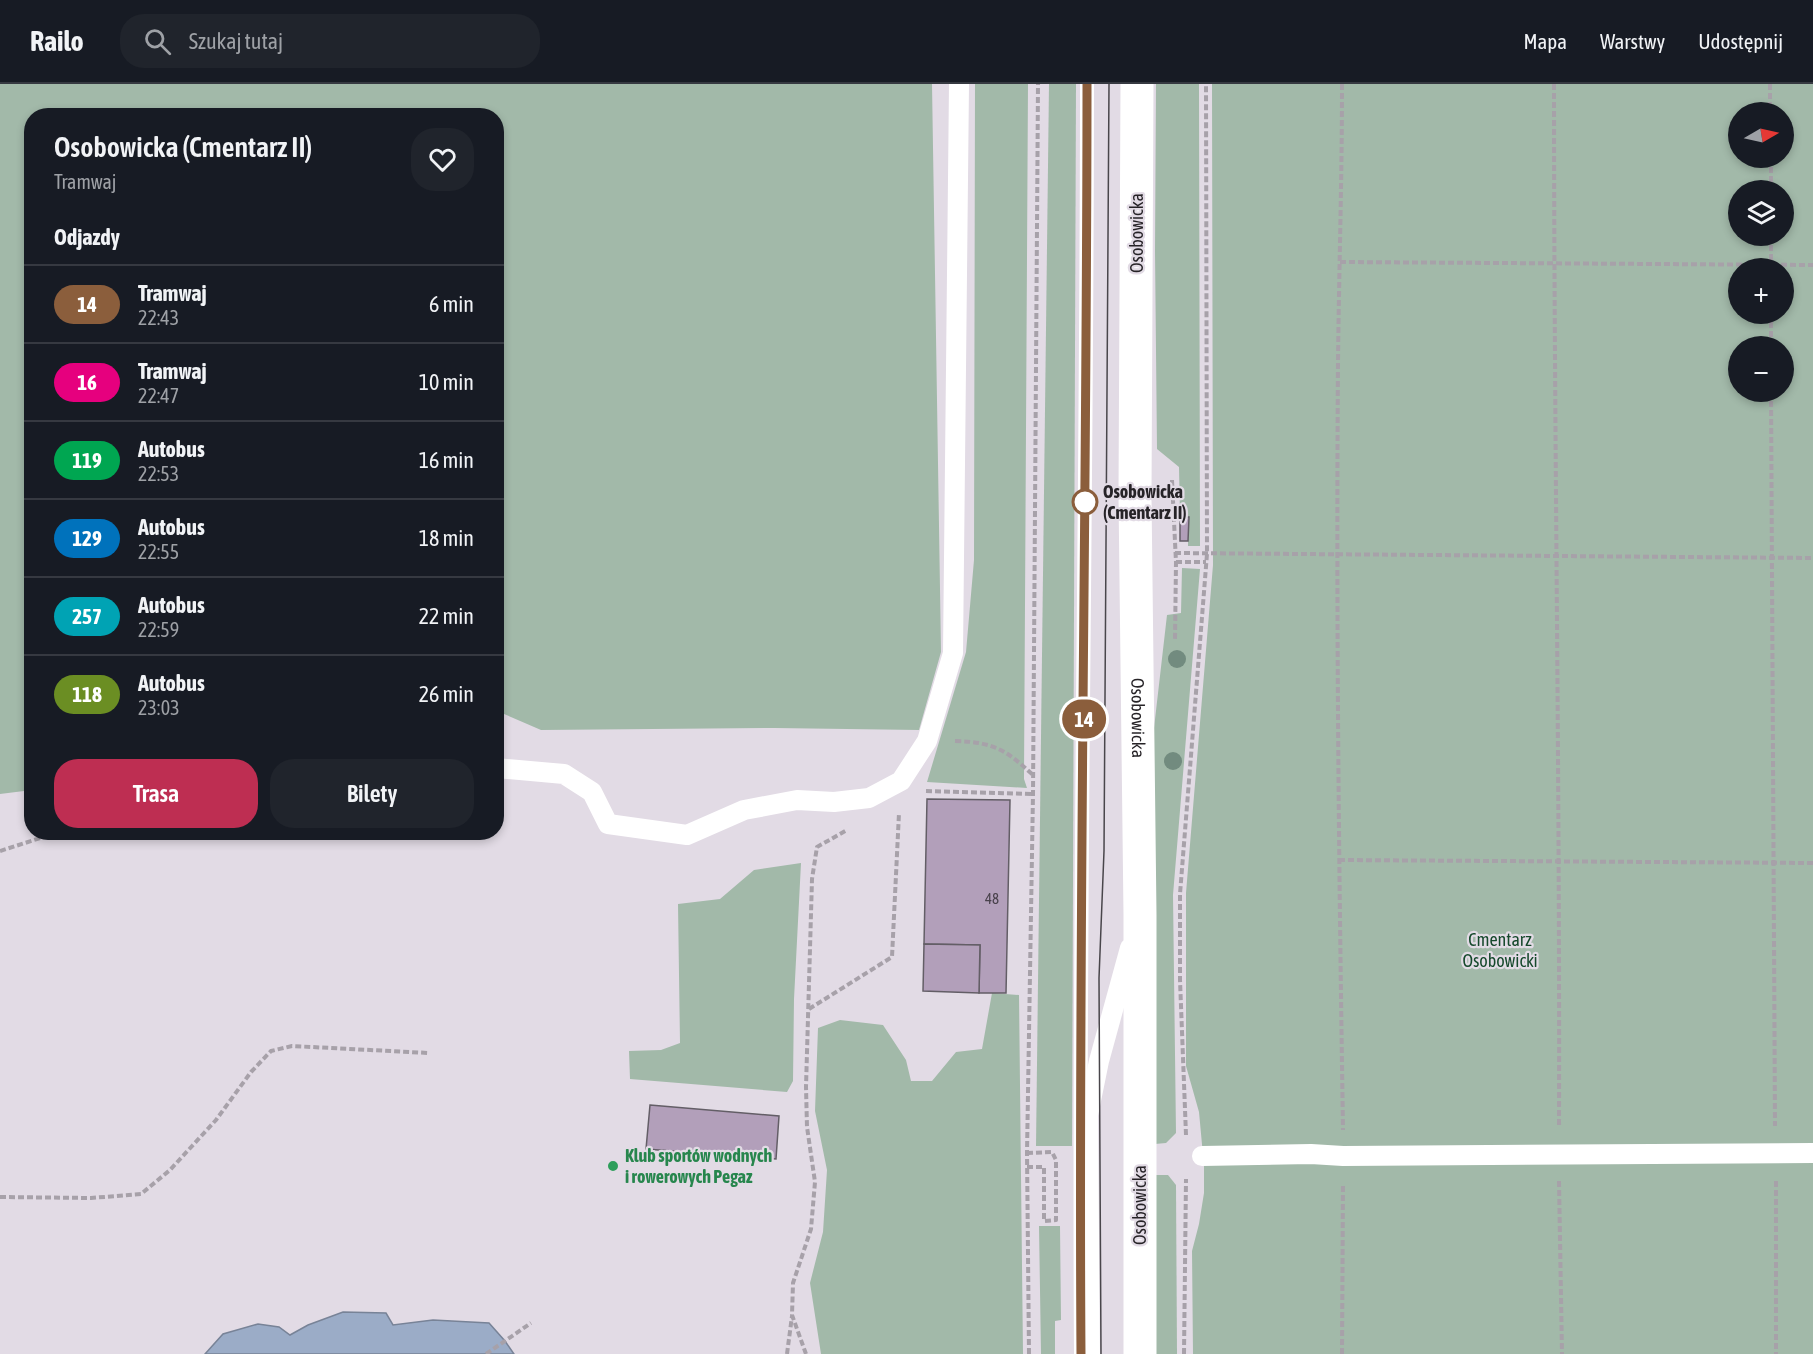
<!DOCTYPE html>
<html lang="pl">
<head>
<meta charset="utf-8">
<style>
	body { margin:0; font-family:"Asap Condensed",sans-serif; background:#20242c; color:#f1f3f6; height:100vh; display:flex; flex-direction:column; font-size:22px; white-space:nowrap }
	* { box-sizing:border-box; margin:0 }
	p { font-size:20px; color:#9ea1a6 }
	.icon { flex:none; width:33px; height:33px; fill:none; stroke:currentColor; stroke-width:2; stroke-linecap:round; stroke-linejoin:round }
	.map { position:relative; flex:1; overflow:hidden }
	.drawer { position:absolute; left:24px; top:24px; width:480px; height:732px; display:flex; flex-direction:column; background:#171b24; border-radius:24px; box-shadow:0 3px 9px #0003 }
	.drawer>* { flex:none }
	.badge { padding:0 12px; border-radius:20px; font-size:21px; line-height:39px }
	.needle { width:39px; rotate:81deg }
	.controls { position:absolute; left:1728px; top:18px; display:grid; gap:12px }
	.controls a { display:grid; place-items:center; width:66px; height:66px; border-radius:50%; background:#171b24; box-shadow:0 3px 9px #0003; font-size:30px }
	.map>.badge { position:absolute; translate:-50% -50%; box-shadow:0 0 0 3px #fff }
	h2 { padding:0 30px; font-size:22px; line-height:54px }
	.round { display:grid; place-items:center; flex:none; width:63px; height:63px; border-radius:24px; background:#20242c }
	.headline { display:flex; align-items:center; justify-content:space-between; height:102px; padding:0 30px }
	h1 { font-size:28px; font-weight:600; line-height:45px }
	.button { display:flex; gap:12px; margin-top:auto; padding:12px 30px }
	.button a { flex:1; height:69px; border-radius:24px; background:#be2e52; color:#fff; font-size:24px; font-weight:600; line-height:69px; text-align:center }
	.button a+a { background:#20242c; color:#f1f3f6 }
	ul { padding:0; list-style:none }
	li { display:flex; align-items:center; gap:18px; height:78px; padding:0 30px; border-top:2px solid #363941 }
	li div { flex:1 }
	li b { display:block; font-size:22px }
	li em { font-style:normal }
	li .badge { min-width:66px; font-weight:700; text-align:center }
	header { display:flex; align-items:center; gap:36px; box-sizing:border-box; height:84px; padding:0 30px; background:#171b24; border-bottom:2px solid #363941 }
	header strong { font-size:28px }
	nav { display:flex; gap:33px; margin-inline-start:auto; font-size:21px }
	.search { width:420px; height:54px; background:#20242c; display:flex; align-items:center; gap:15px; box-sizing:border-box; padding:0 21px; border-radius:24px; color:#9ea1a6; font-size:22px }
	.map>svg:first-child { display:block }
	.green { fill:#a2b9a9; fill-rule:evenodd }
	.water { fill:#9bacc7; stroke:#788397; stroke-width:1.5 }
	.building { fill:#b29fba; stroke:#635e66; stroke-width:1.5 }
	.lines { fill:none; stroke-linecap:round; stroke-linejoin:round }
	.path { stroke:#a7a1a9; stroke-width:4; stroke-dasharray:6 3; stroke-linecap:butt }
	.service { stroke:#fff; stroke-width:20 }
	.tertiary { stroke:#fff; stroke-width:33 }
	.tram { stroke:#49464b; stroke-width:1.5 }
	.tree { fill:#728b7f }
	.line-casing { stroke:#fff; stroke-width:14 }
	.line { stroke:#8b5e3c; stroke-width:9 }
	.stop-dot { fill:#fff; stroke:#8b5e3c; stroke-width:3 }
	.leisure-dot { fill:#2e9e5b; stroke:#e2dbe5; stroke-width:2 }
	.labels { text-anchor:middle; stroke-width:4.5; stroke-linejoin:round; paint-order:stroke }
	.number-label { font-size:15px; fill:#49424c }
	.street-label { font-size:18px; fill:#262327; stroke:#e2dbe5 }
	.stop-label { font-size:18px; font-weight:bold; fill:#262327; stroke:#e2dbe5; text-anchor:start }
	.park-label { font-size:18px; fill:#16492c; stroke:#e2dbe5 }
	.leisure-label { font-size:18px; font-weight:bold; fill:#27864d; stroke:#e2dbe5; text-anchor:start }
</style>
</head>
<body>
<header>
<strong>Railo</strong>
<div class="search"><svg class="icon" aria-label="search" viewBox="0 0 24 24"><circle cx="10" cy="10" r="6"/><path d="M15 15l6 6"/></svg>Szukaj tutaj</div>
<nav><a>Mapa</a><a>Warstwy</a><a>Udostępnij</a></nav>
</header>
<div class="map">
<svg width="1813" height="1270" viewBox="0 0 1813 1270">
	<rect width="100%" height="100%" fill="#e2dbe5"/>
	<g class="green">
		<polygon points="0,0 932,0 941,568 919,646 775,644 541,646 497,627 496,32 32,32 32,706 0,710"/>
		<polygon points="975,0 1028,0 1024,695 1027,704 927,698 966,568 974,476"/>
		<polygon points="1049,0 1076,0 1072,1062 1036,1062"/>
		<polygon points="1156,0 1199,0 1200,462 1188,462 1188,433 1180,433 1179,383 1157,365 1155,167"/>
		<path d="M1212 0H1813V1270H1193L1192 1167 1199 1140 1204 1109V1082L1199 1028 1186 982V809L1213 481ZM1738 28H1784V74H1738ZM1738 106H1784V152H1738ZM1738 184H1784V230H1738ZM1738 262H1784V308H1738Z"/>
		<polygon points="1182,484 1200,485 1173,811 1176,1049 1166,1059 1155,1060 1154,644 1167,531 1181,529"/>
		<polygon points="801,779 794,915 793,997 787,1008 630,995 629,967 661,966 680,959 678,820 720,815 754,786"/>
		<polygon points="992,909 1019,911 1023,1270 821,1270 810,1199 823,1148 827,1086 815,1027 818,944 840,936 883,941 906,976 911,997 932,997 956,968 982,965"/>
		<polygon points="1156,1091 1168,1091 1176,1101 1177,1270 1156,1270"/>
		<polygon points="1039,1142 1060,1142 1061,1236 1055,1237 1055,1270 1041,1270"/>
	</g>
	<polygon class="water" points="343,1228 386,1229 393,1241 433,1236 489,1239 505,1257 514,1270 205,1270 223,1250 258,1240 279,1243 290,1251 308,1241"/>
	<g class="building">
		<polygon points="1180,433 1189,433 1188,457 1180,457"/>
		<polygon points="927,715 1010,716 1006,909 979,909 980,861 924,860"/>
		<polygon points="924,860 980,861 979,909 923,907"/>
		<polygon points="650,1021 779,1032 776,1075 646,1065"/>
	</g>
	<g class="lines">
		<g class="path">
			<path d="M1342 0C1342 93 1339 186 1338 279 1336 534 1339 790 1343 1046"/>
			<path d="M1554 0C1554 348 1560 696 1559 1044"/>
			<polyline points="1770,0 1770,28"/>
			<polyline points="1771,74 1771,106"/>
			<polyline points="1771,152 1771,184"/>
			<polyline points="1340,178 1813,181"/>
			<polyline points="1771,262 1771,230"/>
			<polyline points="1771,308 1775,1042"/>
			<polyline points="1172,396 1176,478 1175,555"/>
			<polyline points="1175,469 1813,474"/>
			<polyline points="1176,478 1206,478"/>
			<path d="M955 657C994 658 1006 666 1033 691"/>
			<polyline points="926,707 1033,710"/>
			<polyline points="0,767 59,748"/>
			<polyline points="1339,776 1813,779"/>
			<polyline points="809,925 892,873 899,729"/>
			<polyline points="1186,1051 1180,896 1180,810 1207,470 1206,0"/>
			<polyline points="1027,1069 1052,1068 1056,1076 1058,1076"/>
			<polyline points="1027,1083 1044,1083 1044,1137 1056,1136 1056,1076"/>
			<polyline points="1559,1097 1562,1270"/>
			<polyline points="1776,1097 1776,1270"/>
			<polyline points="0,1113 91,1114 141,1110 170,1086 216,1036 251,988 271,967 292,962 429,969"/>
			<polyline points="486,1270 531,1239"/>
			<polyline points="787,1270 792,1232"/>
			<polyline points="806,1270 792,1231 793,1199 811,1145 815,1098 807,1043 806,1003 812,795 817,763 847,746"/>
			<polyline points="1029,1270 1027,1069 1033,710 1038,0"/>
			<polyline points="1184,1270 1186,1095"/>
			<polyline points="1342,1270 1343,1099"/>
		</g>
		<g class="service">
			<polyline points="496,684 564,690 592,708 608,740 687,751 744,726 797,716 834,718 869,714 901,697 927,657 953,569 959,0"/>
			<polyline points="1202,1072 1311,1070 1343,1072 1813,1069"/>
			<polyline points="1090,1270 1088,1031 1099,977 1130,864"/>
		</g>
		<path class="tertiary" id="s1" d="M1137 0 1135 413 1140 830V1270"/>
		<g class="tram">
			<polyline points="1081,1270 1080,863 1084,722 1087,0"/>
			<polyline points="1101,1270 1099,894 1104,767 1109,0"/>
		</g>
	</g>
	<g class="tree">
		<circle cx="1177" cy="575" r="9"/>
		<circle cx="1173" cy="677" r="9"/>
	</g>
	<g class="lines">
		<g class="line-casing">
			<path id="line" d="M1081 1270C1078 847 1087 423 1087 0"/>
		</g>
		<use href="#line" class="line"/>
	</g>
	<circle class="stop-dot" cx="1085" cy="418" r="12"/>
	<circle class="leisure-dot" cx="613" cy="1082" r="6"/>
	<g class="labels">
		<g class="number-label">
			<text x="992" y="820">48</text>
		</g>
		<g class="street-label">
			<text transform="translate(1137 149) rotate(-90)" y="6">Osobowicka</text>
			<text dy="6" stroke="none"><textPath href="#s1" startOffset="634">Osobowicka</textPath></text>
			<text transform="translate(1140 1121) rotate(-90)" y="6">Osobowicka</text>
		</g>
		<g class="stop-label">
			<text x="1103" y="414">Osobowicka<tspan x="1103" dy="21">(Cmentarz II)</tspan></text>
		</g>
		<g class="park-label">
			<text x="1500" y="862">Cmentarz<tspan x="1500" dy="21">Osobowicki</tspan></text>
		</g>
		<g class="leisure-label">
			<text x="625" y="1078">Klub sportów wodnych<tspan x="625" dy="21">i rowerowych Pegaz</tspan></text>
		</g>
	</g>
</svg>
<div class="controls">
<a><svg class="needle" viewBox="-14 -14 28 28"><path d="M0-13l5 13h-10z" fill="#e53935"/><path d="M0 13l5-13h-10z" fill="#9ea1a6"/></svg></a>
<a><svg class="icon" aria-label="layers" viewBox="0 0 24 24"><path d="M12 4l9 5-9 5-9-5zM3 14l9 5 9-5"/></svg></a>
<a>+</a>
<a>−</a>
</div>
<b class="badge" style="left:1084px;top:635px;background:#8b5e3c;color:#fff">14</b>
<section class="drawer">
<div class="headline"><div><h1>Osobowicka (Cmentarz II)</h1><p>Tramwaj</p></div><a class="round"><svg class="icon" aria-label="heart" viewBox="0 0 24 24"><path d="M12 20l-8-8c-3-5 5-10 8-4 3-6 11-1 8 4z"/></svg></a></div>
<h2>Odjazdy</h2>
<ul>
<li><span class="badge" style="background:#8b5e3c;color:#fff">14</span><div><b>Tramwaj</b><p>22:43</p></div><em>6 min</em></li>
<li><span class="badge" style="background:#e6007e;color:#fff">16</span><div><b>Tramwaj</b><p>22:47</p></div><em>10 min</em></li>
<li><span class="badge" style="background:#00a651;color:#fff">119</span><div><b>Autobus</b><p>22:53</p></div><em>16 min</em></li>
<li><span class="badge" style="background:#0072bc;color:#fff">129</span><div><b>Autobus</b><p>22:55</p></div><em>18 min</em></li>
<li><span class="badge" style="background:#00a3b4;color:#fff">257</span><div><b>Autobus</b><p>22:59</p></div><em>22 min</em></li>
<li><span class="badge" style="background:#6b8e23;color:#fff">118</span><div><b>Autobus</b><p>23:03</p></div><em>26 min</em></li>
</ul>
<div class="button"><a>Trasa</a><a>Bilety</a></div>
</section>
</div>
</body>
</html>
